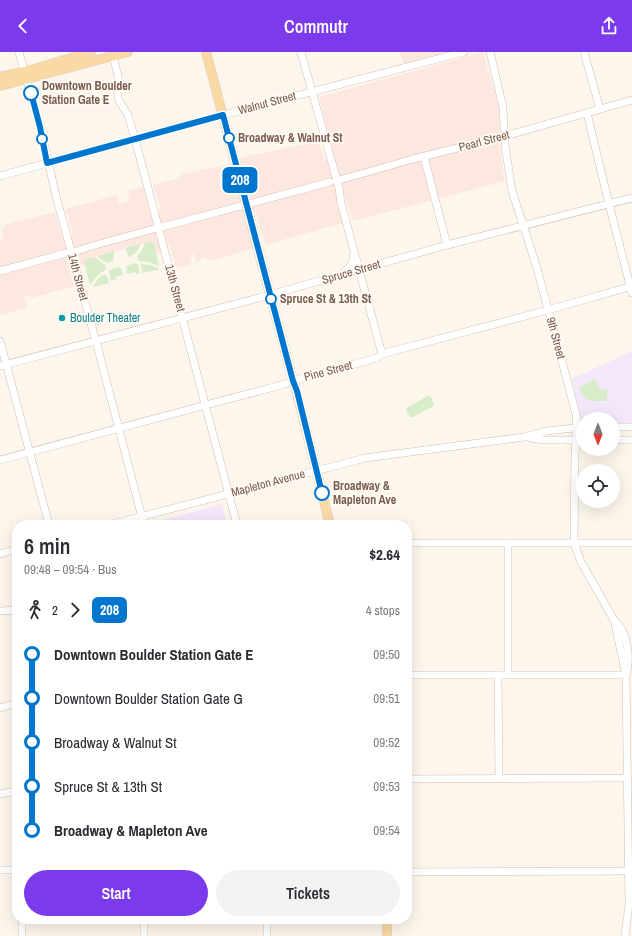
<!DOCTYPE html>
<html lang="en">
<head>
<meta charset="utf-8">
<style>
	body { margin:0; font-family:"Archivo Narrow",sans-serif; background:#f2f2f3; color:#2b2b33; height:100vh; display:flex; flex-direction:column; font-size:15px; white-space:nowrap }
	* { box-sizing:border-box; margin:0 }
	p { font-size:13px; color:#7c7c81 }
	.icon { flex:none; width:22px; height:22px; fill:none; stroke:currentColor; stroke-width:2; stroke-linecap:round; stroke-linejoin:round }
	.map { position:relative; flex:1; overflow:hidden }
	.drawer { position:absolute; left:12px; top:468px; width:400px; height:404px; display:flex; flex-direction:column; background:#fff; border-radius:16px; box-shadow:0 4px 16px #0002 }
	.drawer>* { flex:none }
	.badge { padding:0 8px; border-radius:6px; font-size:14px; line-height:26px }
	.needle { width:26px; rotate:180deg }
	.controls { position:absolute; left:576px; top:360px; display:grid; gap:8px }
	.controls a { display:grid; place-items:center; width:44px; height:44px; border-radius:50%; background:#fff; box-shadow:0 4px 16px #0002; font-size:20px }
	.map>.badge { position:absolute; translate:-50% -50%; box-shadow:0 0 0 2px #fff }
	.legs { display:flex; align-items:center; gap:6px; height:44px; padding:0 12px; font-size:13px }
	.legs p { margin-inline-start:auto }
	.head { display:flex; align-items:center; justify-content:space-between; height:68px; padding:0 12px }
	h1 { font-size:22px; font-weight:600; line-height:30px }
	.action { display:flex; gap:8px; margin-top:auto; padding:8px 12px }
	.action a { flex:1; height:46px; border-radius:24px; background:#7c3aed; color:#fff; font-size:16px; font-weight:600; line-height:46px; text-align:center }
	.action a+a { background:#f2f2f3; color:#2b2b33 }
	ul { padding:0 12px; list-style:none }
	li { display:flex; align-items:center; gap:14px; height:44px; font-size:15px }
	li i { display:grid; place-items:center; width:6px; height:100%; margin:0 5px; background:currentColor }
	li i::after { content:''; width:10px; height:10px; margin:-5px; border:3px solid; border-radius:50%; background:#fff }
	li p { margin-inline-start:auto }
	li:first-child i { background:linear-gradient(#0000 50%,currentColor 0) }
	li:last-child i { background:linear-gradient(currentColor 50%,#0000 0) }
	header { display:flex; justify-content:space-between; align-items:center; height:52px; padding:0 12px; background:#7c3aed; color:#fff; font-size:18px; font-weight:600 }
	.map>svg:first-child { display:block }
	.commercial { fill:#fde8e0 }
	.education { fill:#f3e8fa }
	.green { fill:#d8ecc9 }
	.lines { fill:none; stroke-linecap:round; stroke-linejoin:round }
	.minor-casing { stroke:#d1beb0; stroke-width:8 }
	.major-casing { stroke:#dad1cd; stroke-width:10 }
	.minor { stroke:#fff; stroke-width:7 }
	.major { stroke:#fbd9a5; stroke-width:9 }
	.line-1-casing { stroke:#fff; stroke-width:9 }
	.line-1 { stroke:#0076ce; stroke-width:6 }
	.stop-1-dot { fill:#fff; stroke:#0076ce; stroke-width:2 }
	.culture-dot { fill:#0f9aa8; stroke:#fffaf3; stroke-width:1.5 }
	.labels { text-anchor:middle; stroke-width:4; stroke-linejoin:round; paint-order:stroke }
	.stop-label { font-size:12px; font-weight:bold; fill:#7a5c4d; stroke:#fffaf3; text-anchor:start }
	.street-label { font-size:12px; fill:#7a5c4d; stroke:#fffaf3 }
	.culture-label { font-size:12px; fill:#0d838f; stroke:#fffaf3; text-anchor:start }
</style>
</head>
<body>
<header><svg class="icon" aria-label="back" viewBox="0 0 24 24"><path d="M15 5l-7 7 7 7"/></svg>Commutr<svg class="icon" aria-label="share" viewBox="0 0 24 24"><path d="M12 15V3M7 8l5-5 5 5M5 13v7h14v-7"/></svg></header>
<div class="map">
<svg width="632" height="884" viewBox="0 0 632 884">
	<rect width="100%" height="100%" fill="#fdf6ec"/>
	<g class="commercial">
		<polygon points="400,0 446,0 404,12"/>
		<polygon points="483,0 498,51 500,76 498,86 505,129 353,169 342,135 319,45"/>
		<polygon points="317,90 319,90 324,107 329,110 331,121 347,172 338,172 265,193 265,191 255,159 244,162 253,196 215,208 213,207 207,208 206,205 200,206 200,210 196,211 194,202 190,203 192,212 176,216 170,195 165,186 159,164 160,155 153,133 180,126 180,123 229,112 235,108 244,105"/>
		<polygon points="143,135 150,162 154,166 163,199 156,201 154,191 150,190 86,207 84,210 85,213 81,214 77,210 71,189 73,184 66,157 116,143 119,152 130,149 128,139"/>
		<polygon points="55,160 63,187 66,190 74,217 70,218 75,234 31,246 30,243 24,245 27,256 0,263 0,188 4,187 1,177 5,176 4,173"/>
	</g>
	<g class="education">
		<polygon points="632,299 632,371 613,372 613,367 583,367 582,372 572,327"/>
		<polygon points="222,452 227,473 151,473 151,471"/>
	</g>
	<g class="green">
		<polygon points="150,190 154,191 159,214 149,210 139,209 137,204 142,198 145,191"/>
		<polygon points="141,192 136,201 129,205 125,196"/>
		<polygon points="114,199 113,209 108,211 102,208 97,204"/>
		<polygon points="94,205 104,212 106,217 97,224 90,233 84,210 86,207"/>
		<polygon points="135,211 138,212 140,221 136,222 135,220 127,222 126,214"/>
		<polygon points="140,212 151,213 160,217 143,221"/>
		<polygon points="118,215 121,216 123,223 115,225 116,228 111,229 109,219"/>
		<polygon points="102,223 107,223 109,231 93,235 97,228"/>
		<path d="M595 327 600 337H607V349C591 349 585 352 579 335Z"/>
		<polygon points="428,344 431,345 434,352 432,355 413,365 410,365 406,358 408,355"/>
	</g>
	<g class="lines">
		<g class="minor-casing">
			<g id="minor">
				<polyline points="19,0 40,75 57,148 98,297 144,473"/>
				<polyline points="112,0 118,24 118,47 128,63 135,87 237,473"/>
				<polyline points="301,0 339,136 341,151 382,302"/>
				<path d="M490 0 503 55 505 93 512 139 537 216 576 362 577 375 575 402 574 491 581 510 614 568C628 580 631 606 626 623"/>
				<polyline points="584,0 600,57"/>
				<polyline points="587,61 609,152 632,241"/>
				<polyline points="424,105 447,193"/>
				<polyline points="0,124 223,63 464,0"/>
				<polyline points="336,129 413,107 494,87 632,48"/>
				<polyline points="162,175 330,130"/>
				<polyline points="74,200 92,194 157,176"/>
				<polyline points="0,219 66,201 69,202"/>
				<polyline points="343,221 352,212 354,202"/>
				<polyline points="0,289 49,473"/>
				<polyline points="0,314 262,245 447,193 632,146"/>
				<polyline points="613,375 632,375"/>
				<polyline points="530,386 545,388 583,388"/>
				<polyline points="613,388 632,388"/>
				<polyline points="0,408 285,332 293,329 377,306 382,302 548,258 632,234"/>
				<polyline points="109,473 365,406 524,385 547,379 583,375"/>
				<polyline points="407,491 632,491"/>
				<polyline points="508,491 508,623"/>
				<polyline points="0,502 17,497"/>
				<polyline points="0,559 17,558"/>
				<polyline points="615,572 626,623 629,852 625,884"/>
				<polyline points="407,623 626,623"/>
				<polyline points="498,623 499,727"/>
				<polyline points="0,656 17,651"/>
				<polyline points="407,727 628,726"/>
				<polyline points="0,742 17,739"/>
				<polyline points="0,818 17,818"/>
				<polyline points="407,820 632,819"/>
				<polyline points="22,867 22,884"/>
				<polyline points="144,867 144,884"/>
				<polyline points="267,867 267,884"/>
			</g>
		</g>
		<g class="major-casing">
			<g id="major">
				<polyline points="206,0 293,329 296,337 330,473"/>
				<polyline points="0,25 31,18 91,0"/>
				<polyline points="0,34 128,0"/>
				<polyline points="387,867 387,884"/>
			</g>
		</g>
		<use href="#minor" class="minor"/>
		<use href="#major" class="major"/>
	</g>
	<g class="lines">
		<g class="line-1-casing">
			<polyline id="line-1" points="31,41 40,75 47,111 223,63 293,329 297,339 322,441"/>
		</g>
		<use href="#line-1" class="line-1"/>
	</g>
	<g class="stop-1-dot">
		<circle cx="31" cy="41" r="7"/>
		<circle cx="229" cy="86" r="5"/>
		<circle cx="42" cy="87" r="5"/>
		<circle cx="271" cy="247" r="5"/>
		<circle cx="322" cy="441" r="7"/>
	</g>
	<circle class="culture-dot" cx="62" cy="266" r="4"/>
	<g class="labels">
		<g class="stop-label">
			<text x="42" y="38">Downtown Boulder<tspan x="42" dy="14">Station Gate E</tspan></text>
			<text x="238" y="90">Broadway &amp; Walnut St</text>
			<text x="280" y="251">Spruce St &amp; 13th St</text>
			<text x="333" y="438">Broadway &amp;<tspan x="333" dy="14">Mapleton Ave</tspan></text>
		</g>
		<g class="street-label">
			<text transform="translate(267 51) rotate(-15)" y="4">Walnut Street</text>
			<text transform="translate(484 89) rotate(-15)" y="4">Pearl Street</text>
			<text transform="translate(351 220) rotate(-16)" y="4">Spruce Street</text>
			<text transform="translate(78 225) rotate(75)" y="4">14th Street</text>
			<text transform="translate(175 236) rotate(75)" y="4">13th Street</text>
			<text transform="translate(556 286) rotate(75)" y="4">9th Street</text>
			<text transform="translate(328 319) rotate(-15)" y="4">Pine Street</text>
			<text transform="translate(268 431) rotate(-15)" y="4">Mapleton Avenue</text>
		</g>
		<g class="culture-label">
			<text x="70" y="270">Boulder Theater</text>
		</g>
	</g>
</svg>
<div class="controls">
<a><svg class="needle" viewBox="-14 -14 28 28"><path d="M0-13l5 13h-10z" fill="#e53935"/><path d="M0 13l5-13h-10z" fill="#7c7c81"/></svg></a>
<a><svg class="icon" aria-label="locate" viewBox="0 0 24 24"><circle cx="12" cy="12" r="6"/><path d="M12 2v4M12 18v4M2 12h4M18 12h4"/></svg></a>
</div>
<b class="badge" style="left:240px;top:128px;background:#0076ce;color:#fff">208</b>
<section class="drawer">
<div class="head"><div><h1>6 min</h1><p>09:48 – 09:54 · Bus</p></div><b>$2.64</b></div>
<div class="legs"><svg class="icon" aria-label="walk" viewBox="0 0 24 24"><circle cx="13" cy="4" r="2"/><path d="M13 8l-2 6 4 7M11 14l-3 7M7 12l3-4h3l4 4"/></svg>2<svg class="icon" aria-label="forward" viewBox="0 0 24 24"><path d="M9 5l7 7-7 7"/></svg><b class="badge" style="background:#0076ce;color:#fff">208</b><p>4 stops</p></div>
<ul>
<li><i style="color:#0076ce"></i><b>Downtown Boulder Station Gate E</b><p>09:50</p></li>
<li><i style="color:#0076ce"></i><span>Downtown Boulder Station Gate G</span><p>09:51</p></li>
<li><i style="color:#0076ce"></i><span>Broadway &amp; Walnut St</span><p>09:52</p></li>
<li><i style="color:#0076ce"></i><span>Spruce St &amp; 13th St</span><p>09:53</p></li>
<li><i style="color:#0076ce"></i><b>Broadway &amp; Mapleton Ave</b><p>09:54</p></li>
</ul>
<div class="action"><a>Start</a><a>Tickets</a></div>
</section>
</div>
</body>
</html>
